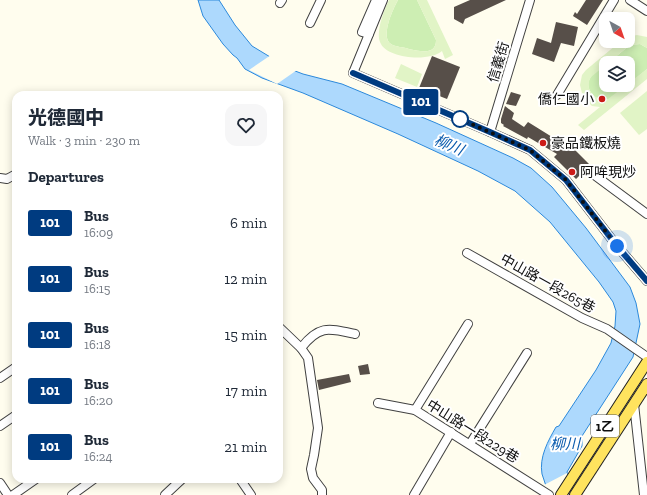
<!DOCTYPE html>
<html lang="en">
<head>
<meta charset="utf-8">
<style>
	body { margin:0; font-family:"Zilla Slab","Noto Sans TC",serif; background:#f6f6f7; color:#1f2937; height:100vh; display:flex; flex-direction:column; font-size:15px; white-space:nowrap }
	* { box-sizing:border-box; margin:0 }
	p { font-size:13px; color:#747a83 }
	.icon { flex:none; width:22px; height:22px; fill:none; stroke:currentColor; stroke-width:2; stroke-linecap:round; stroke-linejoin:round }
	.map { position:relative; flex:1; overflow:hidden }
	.panel { position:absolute; left:12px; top:91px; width:271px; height:392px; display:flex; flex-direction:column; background:#fff; border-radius:12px; box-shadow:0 2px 10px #0003 }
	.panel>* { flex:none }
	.badge { padding:0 8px; border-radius:3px; font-size:14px; line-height:26px }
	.needle { width:26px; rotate:140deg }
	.fabs { position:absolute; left:599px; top:12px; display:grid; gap:8px }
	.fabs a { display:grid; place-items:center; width:36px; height:36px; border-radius:8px; background:#fff; box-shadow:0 2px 10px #0003; font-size:20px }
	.you { position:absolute; width:20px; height:20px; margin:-10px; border:3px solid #fff; border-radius:50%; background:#1a73e8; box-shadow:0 0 0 6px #1a73e833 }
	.map>.badge { position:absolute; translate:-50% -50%; box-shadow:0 0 0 2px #fff }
	h2 { padding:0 16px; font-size:15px; line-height:36px }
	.round { display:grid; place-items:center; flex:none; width:42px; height:42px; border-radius:12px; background:#f6f6f7 }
	.headline { display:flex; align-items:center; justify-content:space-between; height:68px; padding:0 16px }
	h1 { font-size:19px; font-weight:800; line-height:30px }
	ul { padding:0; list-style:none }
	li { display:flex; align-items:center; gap:12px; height:56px; padding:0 16px }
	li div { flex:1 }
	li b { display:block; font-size:15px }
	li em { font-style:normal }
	li .badge { min-width:44px; font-weight:700; text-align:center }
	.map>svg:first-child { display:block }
	.green { fill:#cdeeb3 }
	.pitch { fill:#e1f4c6 }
	.water { fill:#add9fd; stroke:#2c89db }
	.pier { fill:#fffdee }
	.building { fill:#574f49 }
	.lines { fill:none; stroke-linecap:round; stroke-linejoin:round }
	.minor-casing { stroke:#414141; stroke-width:10 }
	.major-casing { stroke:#1f1f1f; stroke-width:12 }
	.minor { stroke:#fff; stroke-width:8 }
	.major { stroke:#ffe35e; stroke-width:10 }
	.line-casing { stroke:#fff; stroke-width:9 }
	.line { stroke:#003b80; stroke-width:6 }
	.walk { stroke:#0e0e0e; stroke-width:4; stroke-dasharray:0 7.2 }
	.poi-dot { fill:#cc1b17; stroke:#fff; stroke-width:1.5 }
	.stop-dot { fill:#fff; stroke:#003b80; stroke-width:2 }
	.labels { text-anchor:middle; stroke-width:4; stroke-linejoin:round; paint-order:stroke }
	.shield { fill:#fff; stroke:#565656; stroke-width:1 }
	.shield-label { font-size:13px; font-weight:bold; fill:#0e0e0e }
	.street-label { font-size:14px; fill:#0e0e0e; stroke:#fff }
	.poi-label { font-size:14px; fill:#0e0e0e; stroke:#fff; text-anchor:start }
	.water-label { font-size:15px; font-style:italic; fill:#095aad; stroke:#fff }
</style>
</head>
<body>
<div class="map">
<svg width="647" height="495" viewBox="0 0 647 495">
	<rect width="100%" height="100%" fill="#fffdee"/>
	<g class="green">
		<path d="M398 0H417L436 40C436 44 435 48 431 50 425 53 415 50 409 49 404 47 395 47 391 44 380 37 393 9 398 0Z"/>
		<polygon points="640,44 647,48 647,69 628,85 628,63 608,63 630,45"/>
		<path d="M606 64V85H628C622 89 617 96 611 99 599 105 583 90 590 78 593 73 601 68 606 64Z"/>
	</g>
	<g class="pitch">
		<path d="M389 0H398C393 9 380 37 391 44 395 47 404 47 409 49 415 50 425 53 431 50 435 48 436 44 436 40L417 0H427L453 55 445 59 442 51C430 62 386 59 380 42 376 31 384 10 389 0Z"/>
		<path d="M637 35 647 37V48L640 44 630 45 591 77C586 85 589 93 597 98L608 99 647 69V79L584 130 578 125 600 107 592 106 583 97 580 85 582 75 586 70 621 41H628V37Z"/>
		<polygon points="401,64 422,74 417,87 395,78"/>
		<polygon points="647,91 647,129 639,135 620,113"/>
	</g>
	<path class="water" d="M198 0H219L235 25 252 46 290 69 303 74 342 84 436 123 513 158 531 168 552 187 586 228 630 287 636 303 640 324 633 357 582 436V446L567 472 571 495H549C547 488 544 481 542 474 539 457 548 441 556 427L559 426 596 370 611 343 615 326 616 311 613 302 599 282 550 222 515 191 478 171 398 134 303 93 262 78 245 69 237 58 233 55 223 44 203 16Z"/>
	<g class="pier">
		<polygon points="271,55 297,70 277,84 249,70"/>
		<polygon points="567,473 573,495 547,495 544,485"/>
	</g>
	<g class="building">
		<polygon points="470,0 506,0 465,19 463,24 454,19 454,7"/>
		<polygon points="586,0 603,0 587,25 573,16 575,12 577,14"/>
		<polygon points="556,22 578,27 574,46 561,43 554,62 532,54 537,38 551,43"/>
		<polygon points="432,56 460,67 447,99 419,88"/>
		<polygon points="511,92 521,95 516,106 506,104"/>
		<polygon points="505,106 514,113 512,119 524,127 528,122 565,145 568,143 590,165 576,179 554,157 557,154 528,137 527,139 503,126 504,125 501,123 501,119"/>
		<polygon points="368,364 370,374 360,375 358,366"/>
		<polygon points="349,374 351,382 319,390 317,380"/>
	</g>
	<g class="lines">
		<g class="minor-casing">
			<g id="minor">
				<polyline points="383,0 353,73 490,132 530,150 566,180 617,246 647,281"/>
				<polyline points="630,0 647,11"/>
				<polyline points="280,3 282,0"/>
				<polyline points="310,23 321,0"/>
				<polyline points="369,34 362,32 376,0"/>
				<polyline points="557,95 614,0"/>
				<polyline points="490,132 530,0"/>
				<polyline points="593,174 647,214"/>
				<polyline points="0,178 7,179 16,174"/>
				<polyline points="467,253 582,318 607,329 647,357"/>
				<polyline points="279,327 301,348 308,358 318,428 314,455 311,469 313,478 322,490 322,495"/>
				<path d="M301 348C319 325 328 328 355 334"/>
				<polyline points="0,378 16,367"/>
				<polyline points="378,403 415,410 549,495"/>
				<polyline points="634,404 644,495"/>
				<polyline points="415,410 468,324"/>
				<polyline points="0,426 16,415"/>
				<polyline points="470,444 527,353"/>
				<polyline points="240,479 251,495"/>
				<polyline points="0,483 8,495"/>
				<polyline points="13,495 36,479"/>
				<polyline points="72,495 94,479"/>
				<polyline points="165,495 182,479"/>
				<polyline points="414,495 451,432"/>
			</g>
		</g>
		<g class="major-casing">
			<g id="major">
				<polyline points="561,495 647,362"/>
				<polyline points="575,495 647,384"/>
			</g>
		</g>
		<use href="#minor" class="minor"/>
		<use href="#major" class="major"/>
	</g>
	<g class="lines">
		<g class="line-casing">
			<polyline id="line" points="353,73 490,132 530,150 566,180 617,246 647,281"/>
		</g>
		<use href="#line" class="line"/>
		<polyline class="walk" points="460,119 530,150 566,180 617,246"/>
	</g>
	<g class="poi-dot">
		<circle cx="602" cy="99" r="4"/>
		<circle cx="543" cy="143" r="4"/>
		<circle cx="572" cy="172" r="4"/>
	</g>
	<circle class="stop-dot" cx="460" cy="119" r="8"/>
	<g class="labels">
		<rect class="shield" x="591" y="415" width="28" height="22" rx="3"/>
		<g class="shield-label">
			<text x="605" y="431">1乙</text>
		</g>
		<g class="street-label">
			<text transform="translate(498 62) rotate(-73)" y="5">信義街</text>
			<text transform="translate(548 283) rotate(29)" y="5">中山路一段265巷</text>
			<text transform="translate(473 431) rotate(32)" y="5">中山路一段229巷</text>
		</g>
		<g class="poi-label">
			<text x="594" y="104" text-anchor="end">僑仁國小</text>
			<text x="551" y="148">豪品鐵板燒</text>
			<text x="580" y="177">阿哞現炒</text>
		</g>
		<g class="water-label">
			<text transform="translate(449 145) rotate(23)" y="5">柳川</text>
			<text x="565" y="449">柳川</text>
		</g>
	</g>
</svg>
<div class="fabs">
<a><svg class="needle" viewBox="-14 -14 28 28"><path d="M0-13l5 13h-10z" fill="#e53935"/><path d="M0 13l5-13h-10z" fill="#747a83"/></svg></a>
<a><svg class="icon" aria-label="layers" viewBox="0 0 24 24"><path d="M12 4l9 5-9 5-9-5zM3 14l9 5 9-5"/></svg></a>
</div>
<div class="you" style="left:617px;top:246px"></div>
<b class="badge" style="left:421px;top:102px;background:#003b80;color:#fff">101</b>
<section class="panel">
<div class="headline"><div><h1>光德國中</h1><p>Walk · 3 min · 230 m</p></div><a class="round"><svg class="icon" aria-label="heart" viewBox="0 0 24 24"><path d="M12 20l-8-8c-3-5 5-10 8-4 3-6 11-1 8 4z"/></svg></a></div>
<h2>Departures</h2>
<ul>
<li><span class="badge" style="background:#003b80;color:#fff">101</span><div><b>Bus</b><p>16:09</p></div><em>6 min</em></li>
<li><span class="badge" style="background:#003b80;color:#fff">101</span><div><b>Bus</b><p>16:15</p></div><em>12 min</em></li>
<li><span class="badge" style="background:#003b80;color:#fff">101</span><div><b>Bus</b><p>16:18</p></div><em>15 min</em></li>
<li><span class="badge" style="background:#003b80;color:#fff">101</span><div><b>Bus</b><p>16:20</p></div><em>17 min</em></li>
<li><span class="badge" style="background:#003b80;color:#fff">101</span><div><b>Bus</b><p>16:24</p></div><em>21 min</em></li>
</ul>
</section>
</div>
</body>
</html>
